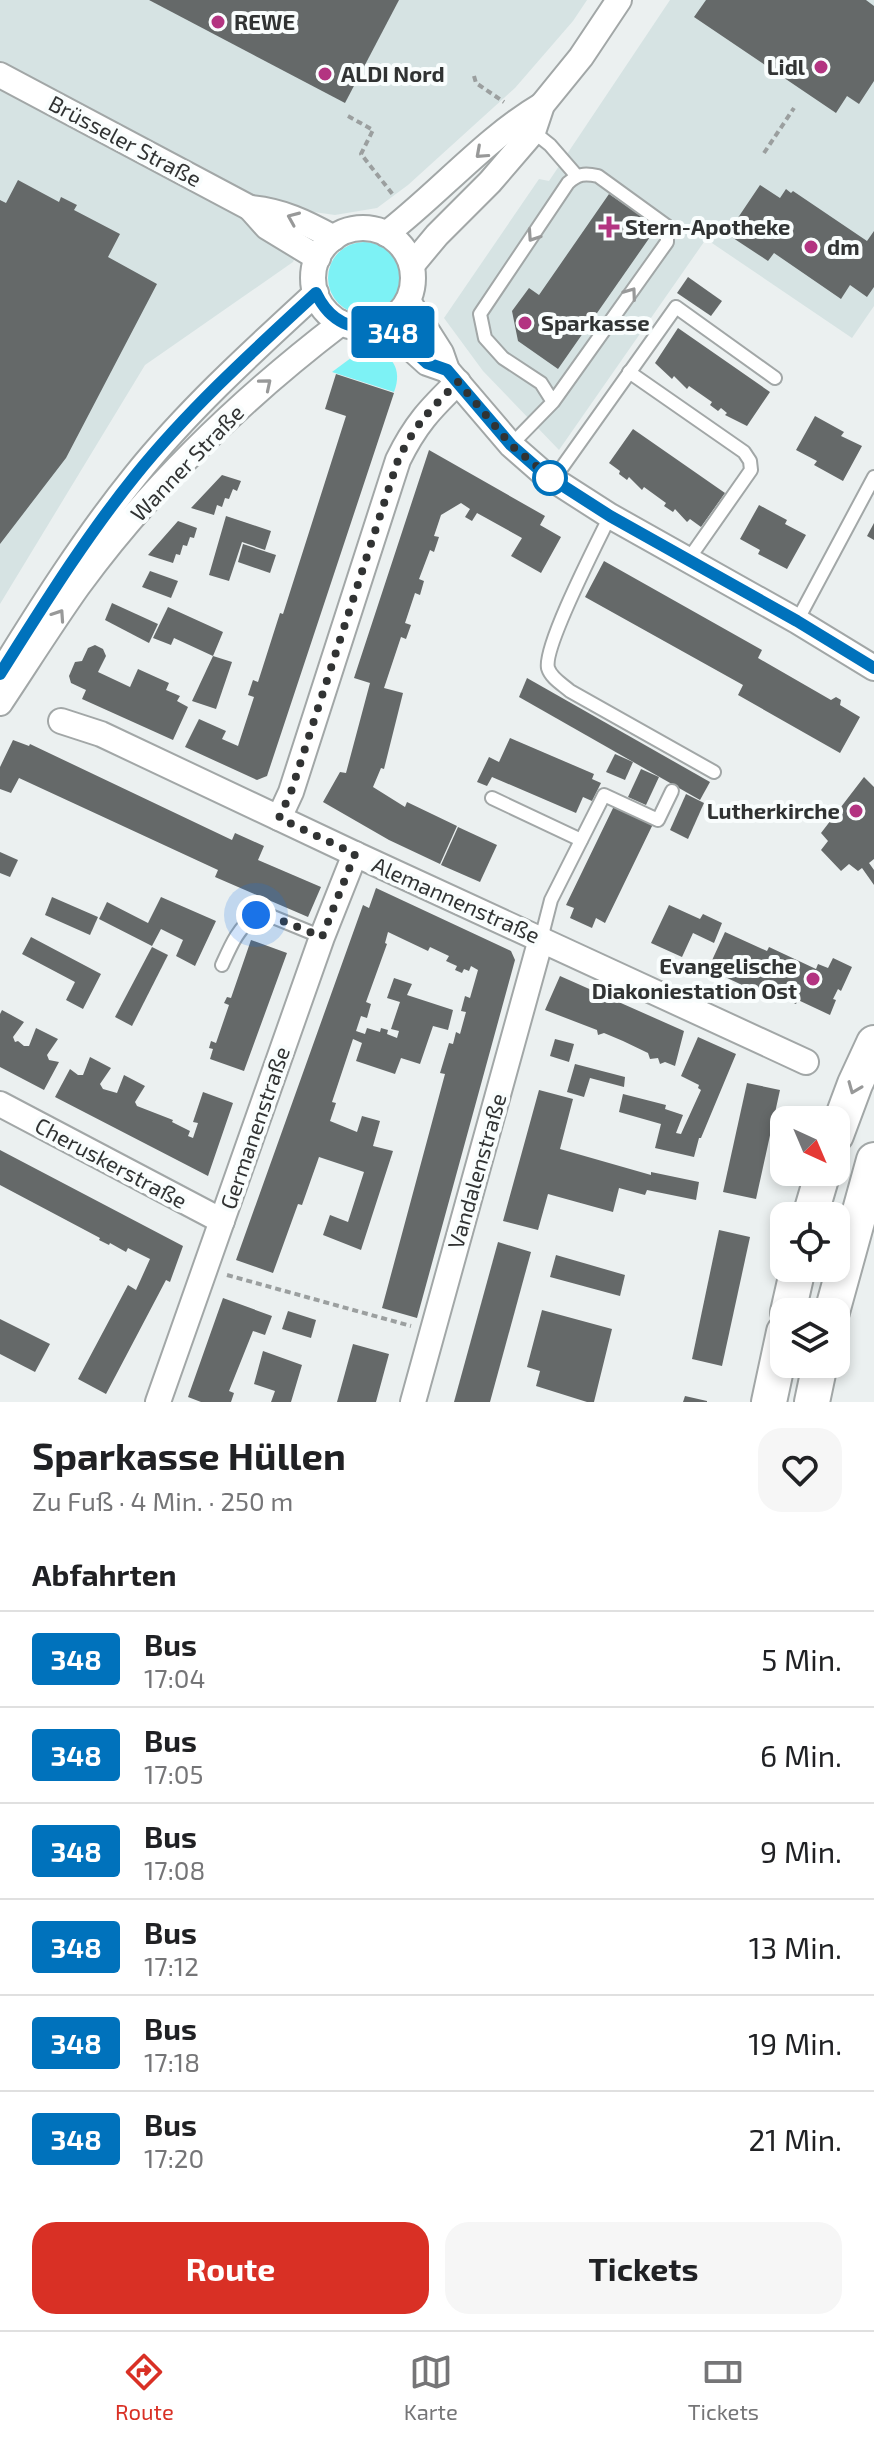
<!DOCTYPE html>
<html lang="de">
<head>
<meta charset="utf-8">
<style>
	body { margin:0; font-family:"Exo 2",sans-serif; background:#f6f6f6; color:#202124; height:100vh; display:flex; flex-direction:column; font-size:30px; white-space:nowrap }
	* { box-sizing:border-box; margin:0 }
	p { font-size:26px; color:#757577 }
	.icon { flex:none; width:44px; height:44px; fill:none; stroke:currentColor; stroke-width:2; stroke-linecap:round; stroke-linejoin:round }
	.map { position:relative; height:1402px; overflow:hidden }
	.side { display:flex; flex-direction:column; background:#fff; flex:1 }
	.side>* { flex:none }
	.badge { padding:0 16px; border-radius:6px; font-size:28px; line-height:52px }
	.needle { width:52px; rotate:136deg }
	.controls { position:absolute; left:770px; top:1106px; display:grid; gap:16px }
	.controls a { display:grid; place-items:center; width:80px; height:80px; border-radius:16px; background:#fff; box-shadow:0 4px 12px #0003; font-size:40px }
	.you { position:absolute; width:40px; height:40px; margin:-20px; border:6px solid #fff; border-radius:50%; background:#1a73e8; box-shadow:0 0 0 12px #1a73e833 }
	.map>.badge { position:absolute; translate:-50% -50%; box-shadow:0 0 0 4px #fff }
	h2 { padding:0 32px; font-size:30px; line-height:72px }
	.round { display:grid; place-items:center; flex:none; width:84px; height:84px; border-radius:24px; background:#f6f6f6 }
	.headline { display:flex; align-items:center; justify-content:space-between; height:136px; padding:0 32px }
	h1 { font-size:38px; font-weight:700; line-height:60px }
	.cta { display:flex; gap:16px; margin-top:auto; padding:16px 32px }
	.cta a { flex:1; height:92px; border-radius:24px; background:#d93025; color:#fff; font-size:32px; font-weight:700; line-height:92px; text-align:center }
	.cta a+a { background:#f6f6f6; color:#202124 }
	ul { padding:0; list-style:none }
	li { display:flex; align-items:center; gap:24px; height:96px; padding:0 32px; border-top:2px solid #e0e0e0 }
	li div { flex:1 }
	li b { display:block; font-size:30px }
	li em { font-style:normal }
	li .badge { min-width:88px; font-weight:700; text-align:center }
	.dock { display:flex; justify-content:space-around; align-items:center; height:112px; border-top:2px solid #e0e0e0; background:#fff; font-size:22px; color:#757577 }
	.dock a { display:grid; justify-items:center; gap:4px }
	.dock .on { color:#d93025 }
	.map>svg:first-child { display:block }
	.built { fill:#d6e3e3 }
	.green { fill:#7df2f5 }
	.building { fill:#656969 }
	.lines { fill:none; stroke-linecap:round; stroke-linejoin:round }
	.lane-casing { stroke:#a2a7a7; stroke-width:16 }
	.street-casing { stroke:#a2a7a7; stroke-width:28 }
	.secondary-casing { stroke:#a2a7a7; stroke-width:38 }
	.path { stroke:#9b9f9f; stroke-width:4; stroke-dasharray:6 4; stroke-linecap:butt }
	.lane { stroke:#fff; stroke-width:12 }
	.street { stroke:#fff; stroke-width:24 }
	.secondary { stroke:#fff; stroke-width:34 }
	.oneway { stroke:#989999 }
	.line-casing { stroke:#fff; stroke-width:18 }
	.line { stroke:#0072bc; stroke-width:12 }
	.walk { stroke:#313333; stroke-width:8; stroke-dasharray:0 14.4 }
	.poi-dot { fill:#b33481; stroke:#f9fdfd; stroke-width:3 }
	.stop-dot { fill:#fff; stroke:#0072bc; stroke-width:4 }
	.labels { text-anchor:middle; stroke-width:8; stroke-linejoin:round; paint-order:stroke }
	.poi-label { font-size:22px; font-weight:bold; fill:#313333; stroke:#f9fdfd; text-anchor:start }
	.street-label { font-size:22px; fill:#313333; stroke:#f9fdfd }
</style>
</head>
<body>
<div class="map">
<svg width="874" height="1402" viewBox="0 0 874 1402">
	<rect width="100%" height="100%" fill="#ebf0f0"/>
	<g class="built">
		<polygon points="0,0 587,0 573,21 515,88 408,185 377,208 335,215 314,212 293,262 145,365 0,604"/>
		<polygon points="670,0 874,0 874,306 852,338 706,239 559,450 483,371 444,318 539,179 549,181"/>
	</g>
	<g class="green">
		<circle cx="364" cy="278" r="36"/>
		<path d="M367 349C392 352 403 369 394 392L332 372 359 352Z"/>
	</g>
	<g class="building">
		<polygon points="149,0 399,0 345,103"/>
		<polygon points="706,0 866,0 874,6 874,81 859,104 847,96 836,113 694,17"/>
		<polygon points="18,180 59,202 61,197 77,205 74,210 120,234 108,257 157,284 66,458 0,544 0,200 6,203"/>
		<polygon points="760,185 780,198 786,189 791,193 793,191 867,241 874,231 874,287 867,297 850,285 841,299 774,253 768,261 727,234"/>
		<polygon points="609,194 657,227 558,369 518,341 512,311 529,288 539,295"/>
		<polygon points="688,277 722,301 711,316 677,293"/>
		<polygon points="678,328 770,392 747,426 725,415 727,413 721,408 718,411 710,405 712,402 689,386 687,389 674,376 672,379 655,363"/>
		<polygon points="336,374 394,393 267,776 257,780 185,747 199,719 226,731 222,739 238,746 254,697 248,695 253,680 258,682 280,613 283,614 346,416 325,409"/>
		<polygon points="815,416 844,432 841,436 862,446 843,481 814,465 817,461 796,450"/>
		<polygon points="633,429 725,493 701,527 690,519 687,522 675,509 673,512 664,506 666,503 644,487 642,490 629,477 627,480 619,474 620,471 609,463"/>
		<polygon points="429,450 545,516 540,525 561,537 541,573 511,556 522,538 477,513 472,521 465,517 470,509 461,503 441,515 434,536 439,537 434,552 430,550 419,579 424,581 420,595 415,593 405,623 411,625 406,639 401,637 384,688 403,693 384,769 381,768 373,787 405,807 407,802 457,826 440,864 389,840 323,802 340,772 346,773 370,683 354,678"/>
		<polygon points="222,475 241,481 237,491 233,489 229,499 225,498 222,507 217,505 214,515 191,508"/>
		<polygon points="759,505 787,520 785,524 806,535 787,569 758,554 760,550 740,539"/>
		<polygon points="226,516 271,531 265,550 242,542 229,581 209,575"/>
		<polygon points="178,521 197,528 194,538 190,537 187,546 183,545 180,555 176,554 173,563 148,555"/>
		<polygon points="874,523 874,540 867,536"/>
		<polygon points="243,544 276,555 270,573 238,562"/>
		<polygon points="604,561 762,650 758,658 831,700 836,697 841,700 840,705 860,717 840,753 738,695 743,685 585,597"/>
		<polygon points="150,571 178,581 171,598 142,587"/>
		<polygon points="112,603 158,624 149,643 105,620"/>
		<polygon points="168,607 223,632 213,656 174,638 171,645 153,638"/>
		<polygon points="95,645 103,649 106,656 98,672 130,687 138,669 169,683 166,690 180,696 177,701 188,707 173,740 82,699 86,690 71,683 69,676 75,662 82,661 88,648"/>
		<polygon points="213,656 232,662 216,709 192,701"/>
		<polygon points="527,678 710,782 700,800 519,697"/>
		<polygon points="510,738 594,774 592,779 601,783 592,801 583,797 576,813 492,777 487,786 477,782 489,757 499,762"/>
		<polygon points="13,740 29,746 30,744 232,840 235,833 264,846 258,860 321,887 308,917 215,877 218,870 19,778 11,793 0,789 0,767"/>
		<polygon points="615,754 633,762 625,780 606,772"/>
		<polygon points="641,769 659,777 646,805 628,797"/>
		<polygon points="864,777 874,787 874,859 869,863 874,870 874,885 862,868 858,871 849,864 841,871 821,850 828,841 821,833"/>
		<polygon points="686,794 704,803 688,839 670,830"/>
		<polygon points="614,806 653,824 605,923 596,918 592,928 570,918 574,908 566,905"/>
		<polygon points="458,827 497,845 480,882 441,865"/>
		<polygon points="0,852 18,860 10,877 0,873"/>
		<polygon points="376,888 511,951 515,960 417,1318 382,1308 445,1074 440,1073 449,1043 453,1044 456,1032 460,1034 466,1012 461,1011 465,996 470,998 478,970 471,966 469,971 464,969 462,973 455,970 457,966 446,961 449,956 430,947 428,951 388,932 385,943 387,944 366,1002 371,1004 367,1018 361,1016 356,1031 365,1034 367,1028 380,1032 381,1028 388,1030 387,1034 397,1038 399,1031 391,1029 400,1002 387,998 394,978 412,984 407,995 453,1010 448,1030 433,1026 420,1064 401,1058 395,1074 356,1061 362,1043 353,1039 332,1102 336,1103 330,1121 357,1132 362,1116 380,1121 373,1146 393,1151 361,1250 323,1235 330,1215 348,1222 364,1172 319,1157 302,1205 298,1204 273,1273 236,1260 363,905 369,908"/>
		<polygon points="52,897 98,917 90,935 45,915"/>
		<polygon points="161,897 216,921 195,966 176,956 183,940 161,929 152,946 99,919 107,902 148,923"/>
		<polygon points="669,905 700,919 703,914 722,923 714,943 693,933 682,957 651,943"/>
		<polygon points="725,932 767,951 769,947 816,969 818,964 828,968 833,958 852,967 841,991 838,989 833,999 836,1000 830,1015 798,1000 796,1004 759,987 757,992 708,969"/>
		<polygon points="31,937 101,974 83,1009 66,1000 75,982 22,954"/>
		<polygon points="251,940 287,953 244,1071 210,1059 213,1049 209,1048 211,1041 216,1043 229,1005 224,1003 227,997 231,998"/>
		<polygon points="152,947 168,955 132,1026 115,1017"/>
		<polygon points="560,976 684,1031 675,1066 665,1062 660,1064 658,1058 650,1059 648,1053 623,1041 604,1033 598,1035 597,1030 545,1010"/>
		<polygon points="2,1010 24,1022 13,1037 15,1042 18,1041 24,1046 29,1046 36,1028 58,1039 47,1055 49,1060 59,1062 44,1090 0,1067 0,1014"/>
		<polygon points="698,1037 736,1054 701,1138 699,1138 694,1157 655,1148 661,1124 619,1112 623,1094 666,1105 665,1109 683,1115 676,1133 681,1134 701,1090 698,1088 699,1085 681,1076"/>
		<polygon points="555,1039 574,1044 569,1062 550,1056"/>
		<polygon points="90,1057 111,1068 100,1084 103,1089 117,1093 124,1075 145,1086 135,1102 137,1106 173,1120 172,1122 190,1131 188,1136 193,1138 198,1123 193,1122 203,1092 233,1103 208,1176 55,1097 70,1069 78,1075 83,1075"/>
		<polygon points="575,1064 625,1077 624,1087 590,1078 584,1097 567,1092"/>
		<polygon points="747,1083 780,1090 756,1199 723,1192"/>
		<polygon points="539,1090 573,1099 560,1149 651,1175 651,1172 699,1182 696,1200 647,1190 645,1195 619,1188 613,1212 548,1194 538,1230 503,1221"/>
		<polygon points="0,1150 183,1246 170,1282 166,1280 106,1394 78,1379 128,1285 136,1290 150,1259 128,1248 126,1252 110,1243 109,1245 99,1240 100,1238 0,1185"/>
		<polygon points="719,1230 750,1237 722,1366 692,1359"/>
		<polygon points="498,1242 531,1252 490,1402 454,1402"/>
		<polygon points="556,1255 625,1275 620,1296 550,1277"/>
		<polygon points="223,1298 272,1316 265,1335 253,1331 229,1391 234,1393 231,1402 201,1402 188,1397"/>
		<polygon points="542,1310 612,1329 594,1402 587,1402 536,1386 540,1371 527,1367"/>
		<polygon points="288,1311 316,1320 311,1338 282,1329"/>
		<polygon points="0,1319 50,1344 35,1372 0,1354"/>
		<polygon points="353,1344 389,1354 376,1402 337,1402"/>
		<polygon points="263,1351 302,1365 291,1402 271,1402 275,1391 254,1384"/>
		<polygon points="685,1396 707,1401 707,1402 683,1402"/>
	</g>
	<g class="lines">
		<g class="lane-casing">
			<g id="lane">
				<polyline points="530,129 550,145 576,175"/>
				<polyline points="629,372 744,452 750,461 751,470 688,560"/>
				<path d="M511 445 553 402 667 242V226L598 176C584 173 578 174 568 183L480 314 485 338 503 358 541 383 553 402"/>
				<polyline points="553,480 676,307 775,378"/>
				<path d="M610 516C598 541 543 647 548 668 551 678 562 684 570 691L714 772"/>
				<polyline points="797,621 874,477"/>
				<polyline points="492,798 581,840"/>
				<polyline points="541,939 551,900 604,795 658,820 672,791"/>
				<path d="M222 965C231 945 238 928 256 915L273 917 322 937"/>
			</g>
		</g>
		<g class="street-casing">
			<g id="street">
				<polyline points="0,75 250,208 267,227 318,258"/>
				<path d="M250 208C282 211 305 222 334 238"/>
				<circle cx="363" cy="278" r="50"/>
				<path d="M386 234C439 193 486 138 542 105"/>
				<polyline points="412,265 437,235 490,182 533,132 542,105 581,57 619,0"/>
				<polyline points="408,301 441,353 447,370 511,445 543,473 610,516 797,621 874,668"/>
				<polyline points="384,324 427,363 447,370"/>
				<path d="M0 674C42 606 85 538 135 476 188 410 253 351 316 293"/>
				<path d="M0 703C26 664 51 624 78 586 151 486 243 398 341 323"/>
				<polyline points="61,721 101,734 355,854 806,1062"/>
				<path d="M279 818 291 792 398 460C415 425 430 409 458 382"/>
				<polyline points="0,1104 222,1221"/>
				<polyline points="158,1402 322,937 355,854"/>
				<polyline points="413,1402 541,939"/>
			</g>
		</g>
		<g class="secondary-casing">
			<g id="secondary">
				<polyline points="836,1135 855,1084 874,1043"/>
				<polyline points="810,1216 823,1172"/>
				<polyline points="788,1312 798,1268"/>
				<polyline points="832,1312 874,1160"/>
				<polyline points="769,1402 784,1332"/>
				<polyline points="812,1402 820,1364"/>
			</g>
		</g>
		<g class="path">
			<polyline points="474,76 476,83 504,102"/>
			<polyline points="348,116 373,130 361,154 394,196"/>
			<polyline points="764,153 794,108"/>
			<polyline points="227,1275 411,1326"/>
		</g>
		<use href="#lane" class="lane"/>
		<use href="#street" class="street"/>
		<use href="#secondary" class="secondary"/>
	</g>
	<defs><path id="oneway-chevron" d="M-2-3.5L2.5 0L-2 3.5" fill="none" stroke-width="1.6" stroke-linecap="round" stroke-linejoin="round" transform="scale(2)"/></defs>
	<g class="oneway">
		<use href="#oneway-chevron" transform="translate(481 153) rotate(138)"/>
		<use href="#oneway-chevron" transform="translate(293 218) rotate(-157)"/>
		<use href="#oneway-chevron" transform="translate(533 236) rotate(124)"/>
		<use href="#oneway-chevron" transform="translate(631 293) rotate(-54)"/>
		<use href="#oneway-chevron" transform="translate(266 384) rotate(-40)"/>
		<use href="#oneway-chevron" transform="translate(59 615) rotate(-56)"/>
		<use href="#oneway-chevron" transform="translate(854 1088) rotate(112)"/>
	</g>
	<g class="lines">
		<g class="line-casing">
			<path id="line" d="M0 674C43 606 85 538 135 476 188 410 253 351 316 293 330 322 353 333 384 324L427 363 447 370 511 445 543 473 610 516 797 621 874 668"/>
		</g>
		<use href="#line" class="line"/>
		<path class="walk" d="M256 915 273 917 322 937 355 854 279 818 291 792 398 460C415 425 430 409 458 382L511 445 553 480 550 478"/>
	</g>
	<g class="poi-dot">
		<circle cx="218" cy="22" r="8"/>
		<circle cx="821" cy="67" r="8"/>
		<circle cx="325" cy="74" r="8"/>
		<path d="M605 215h8v8h8v8h-8v8h-8v-8h-8v-8h8z"/>
		<circle cx="811" cy="247" r="8"/>
		<circle cx="525" cy="323" r="8"/>
		<circle cx="856" cy="811" r="8"/>
		<circle cx="813" cy="979" r="8"/>
	</g>
	<circle class="stop-dot" cx="550" cy="478" r="16"/>
	<g class="labels">
		<g class="poi-label">
			<text x="234" y="30">REWE</text>
			<text x="805" y="75" text-anchor="end">Lidl</text>
			<text x="341" y="82">ALDI Nord</text>
			<text x="625" y="235">Stern-Apotheke</text>
			<text x="827" y="255">dm</text>
			<text x="541" y="331">Sparkasse</text>
			<text x="840" y="819" text-anchor="end">Lutherkirche</text>
			<text x="797" y="974" text-anchor="end">Evangelische<tspan x="797" dy="25">Diakoniestation Ost</tspan></text>
		</g>
		<g class="street-label">
			<text transform="translate(125 141) rotate(28)" y="8">Brüsseler Straße</text>
			<text transform="translate(187 463) rotate(-46)" y="8">Wanner Straße</text>
			<text transform="translate(456 900) rotate(24)" y="8">Alemannenstraße</text>
			<text transform="translate(255 1128) rotate(-71)" y="8">Germanenstraße</text>
			<text transform="translate(111 1163) rotate(28)" y="8">Cheruskerstraße</text>
			<text transform="translate(477 1171) rotate(-74)" y="8">Vandalenstraße</text>
		</g>
	</g>
</svg>
<div class="controls">
<a><svg class="needle" viewBox="-14 -14 28 28"><path d="M0-13l5 13h-10z" fill="#e53935"/><path d="M0 13l5-13h-10z" fill="#757577"/></svg></a>
<a><svg class="icon" aria-label="locate" viewBox="0 0 24 24"><circle cx="12" cy="12" r="6"/><path d="M12 2v4M12 18v4M2 12h4M18 12h4"/></svg></a>
<a><svg class="icon" aria-label="layers" viewBox="0 0 24 24"><path d="M12 4l9 5-9 5-9-5zM3 14l9 5 9-5"/></svg></a>
</div>
<div class="you" style="left:256px;top:915px"></div>
<b class="badge" style="left:393px;top:332px;background:#0072bc;color:#fff">348</b>
</div>
<section class="side">
<div class="headline"><div><h1>Sparkasse Hüllen</h1><p>Zu Fuß · 4 Min. · 250 m</p></div><a class="round"><svg class="icon" aria-label="heart" viewBox="0 0 24 24"><path d="M12 20l-8-8c-3-5 5-10 8-4 3-6 11-1 8 4z"/></svg></a></div>
<h2>Abfahrten</h2>
<ul>
<li><span class="badge" style="background:#0072bc;color:#fff">348</span><div><b>Bus</b><p>17:04</p></div><em>5 Min.</em></li>
<li><span class="badge" style="background:#0072bc;color:#fff">348</span><div><b>Bus</b><p>17:05</p></div><em>6 Min.</em></li>
<li><span class="badge" style="background:#0072bc;color:#fff">348</span><div><b>Bus</b><p>17:08</p></div><em>9 Min.</em></li>
<li><span class="badge" style="background:#0072bc;color:#fff">348</span><div><b>Bus</b><p>17:12</p></div><em>13 Min.</em></li>
<li><span class="badge" style="background:#0072bc;color:#fff">348</span><div><b>Bus</b><p>17:18</p></div><em>19 Min.</em></li>
<li><span class="badge" style="background:#0072bc;color:#fff">348</span><div><b>Bus</b><p>17:20</p></div><em>21 Min.</em></li>
</ul>
<div class="cta"><a>Route</a><a>Tickets</a></div>
</section>
<nav class="dock">
<a class="on"><svg class="icon" aria-label="directions" viewBox="0 0 24 24"><path d="M12 3l9 9-9 9-9-9zM9 14v-3h6M13 9l2 2-2 2"/></svg>Route</a>
<a><svg class="icon" aria-label="map" viewBox="0 0 24 24"><path d="M3 6l6-2 6 2 6-2v14l-6 2-6-2-6 2zM9 4v14M15 6v14"/></svg>Karte</a>
<a><svg class="icon" aria-label="tickets" viewBox="0 0 24 24"><path d="M3 7h18v10H3zM15 7v10"/></svg>Tickets</a>
</nav>
</body>
</html>
